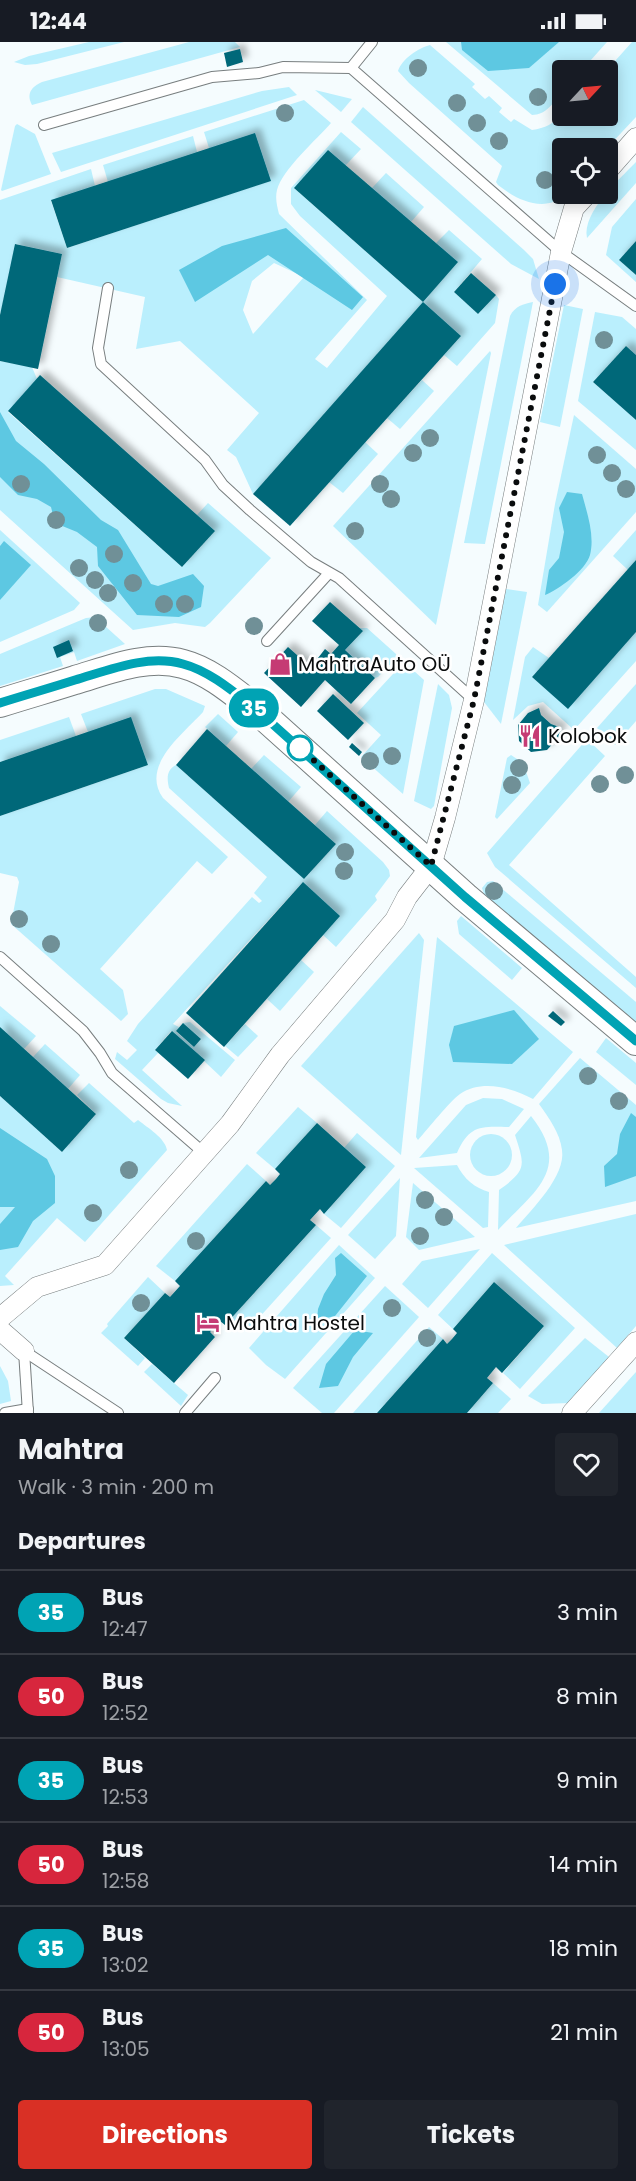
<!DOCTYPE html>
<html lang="en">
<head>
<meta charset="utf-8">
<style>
	body { margin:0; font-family:Poppins,sans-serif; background:#20242c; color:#f1f3f6; height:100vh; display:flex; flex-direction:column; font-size:22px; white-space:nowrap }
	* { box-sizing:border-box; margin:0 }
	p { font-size:20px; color:#9ea1a6 }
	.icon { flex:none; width:33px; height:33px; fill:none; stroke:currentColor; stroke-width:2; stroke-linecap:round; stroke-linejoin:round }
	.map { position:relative; height:1371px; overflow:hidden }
	.drawer { display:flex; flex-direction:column; background:#171b24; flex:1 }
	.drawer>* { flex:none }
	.badge { padding:0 12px; border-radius:20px; font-size:21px; line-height:39px }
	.needle { width:39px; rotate:64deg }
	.controls { position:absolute; left:552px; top:18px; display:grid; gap:12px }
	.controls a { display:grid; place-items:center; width:66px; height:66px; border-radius:6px; background:#171b24; box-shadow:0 3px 15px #0003; font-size:30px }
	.you { position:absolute; width:30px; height:30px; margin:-15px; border:4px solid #fff; border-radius:50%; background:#1a73e8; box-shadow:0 0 0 9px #1a73e833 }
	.map>.badge { position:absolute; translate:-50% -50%; box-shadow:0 0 0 3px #fff }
	h2 { padding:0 18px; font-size:22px; line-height:54px }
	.round { display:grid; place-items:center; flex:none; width:63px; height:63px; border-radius:6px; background:#20242c }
	.summary { display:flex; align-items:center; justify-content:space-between; height:102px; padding:0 18px }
	h1 { font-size:28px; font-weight:700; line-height:45px }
	.cta { display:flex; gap:12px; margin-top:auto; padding:12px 18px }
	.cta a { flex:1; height:69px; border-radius:6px; background:#d93025; color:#fff; font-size:24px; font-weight:700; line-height:69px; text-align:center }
	.cta a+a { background:#20242c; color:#f1f3f6 }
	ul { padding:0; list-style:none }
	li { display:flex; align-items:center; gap:18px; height:84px; padding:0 18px; border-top:2px solid #363941 }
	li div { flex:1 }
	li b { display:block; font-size:22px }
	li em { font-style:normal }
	li .badge { min-width:66px; font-weight:700; text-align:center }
	.status { display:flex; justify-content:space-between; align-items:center; height:42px; padding:0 30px; background:#171b24; direction:ltr }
	.status svg { height:16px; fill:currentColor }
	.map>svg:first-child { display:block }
	.green { fill:#baeffd; fill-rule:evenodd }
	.forest { fill:#5dc8e2 }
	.building { fill:#006779; filter:url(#shadow) }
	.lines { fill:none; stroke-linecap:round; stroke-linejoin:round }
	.lane-casing { stroke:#787e7f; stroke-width:12 }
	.street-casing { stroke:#787e7f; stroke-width:21 }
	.secondary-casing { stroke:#787e7f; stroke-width:30 }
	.lane { stroke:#fff; stroke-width:10 }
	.street { stroke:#fff; stroke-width:20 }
	.secondary { stroke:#fff; stroke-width:28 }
	.tree { fill:#709097 }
	.line-casing { stroke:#fff; stroke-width:14 }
	.line { stroke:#00a3b4; stroke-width:9 }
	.walk { stroke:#0a0c0d; stroke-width:6; stroke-dasharray:0 10.8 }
	.stop-dot { fill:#fff; stroke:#00a3b4; stroke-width:3 }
	.labels { text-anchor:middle; stroke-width:5; stroke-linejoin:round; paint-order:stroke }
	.poi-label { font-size:20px; fill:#0a0c0d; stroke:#fff; text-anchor:start }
</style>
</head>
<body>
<div class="status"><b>12:44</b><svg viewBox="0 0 49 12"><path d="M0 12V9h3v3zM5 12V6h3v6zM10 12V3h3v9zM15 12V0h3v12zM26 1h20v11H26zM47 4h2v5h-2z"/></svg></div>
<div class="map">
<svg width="636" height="1371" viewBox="0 0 636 1371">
	<defs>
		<filter id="shadow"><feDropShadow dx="5.5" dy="-5.5" stdDeviation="3" flood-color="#0004"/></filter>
	</defs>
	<rect width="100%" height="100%" fill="#f5fcfe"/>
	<g class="green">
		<polygon points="89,0 124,0 37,22 25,23 14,20 29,14"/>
		<path d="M189 0H235L240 5 32 63C26 52 31 45 42 40Z"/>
		<path d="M446 0H607L582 28H562V51C553 61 546 73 532 73Z"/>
		<path d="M632 0H636V75L607 106H562V152H566C545 172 517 158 498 143L496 140 502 124 409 41 398 29C402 17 418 6 430 3L475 42 472 45 485 57 489 54 502 66 499 70 511 80 514 77 532 88C545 86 554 82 562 71V74H608L607 28Z"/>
		<polygon points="289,45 297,53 61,130 52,111 262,49"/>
		<polygon points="315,48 352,57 341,70"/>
		<path d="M304 58 331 81C317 97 282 128 277 148 275 156 277 164 279 172L367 258 315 317 327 326 387 254 300 174 291 162V146L341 90 361 107 346 123 295 147 423 260 457 220 436 201 449 188 482 217 454 250 478 272 496 253 499 257 495 281 457 324 444 313 461 294 423 261 253 452 236 415 227 408 259 371 180 299 136 307 145 255 57 235 62 212 16 202 0 273V158L91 127 95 144 51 159 67 206 270 139 209 106 204 90ZM274 221 304 235 253 292 243 268 252 239Z"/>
		<polygon points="363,65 524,208 533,217 539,237 511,222 351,80"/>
		<polygon points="17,82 35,92 51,132 2,149 1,148 15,84"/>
		<polygon points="193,94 197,110 108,140 103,123"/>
		<path d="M636 120V141L587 196C582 170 619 138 636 120Z"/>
		<polygon points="386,131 424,165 411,180 372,146"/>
		<polygon points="636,157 636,199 619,218 636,233 636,240 606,213 612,185"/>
		<path d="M533 260 485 502 464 501 510 274C515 264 523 262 533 260Z"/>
		<polygon points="564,263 583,267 560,385 540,380"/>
		<polygon points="595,270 622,275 636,287 636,313 626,304 593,340 636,378 636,408 578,359"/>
		<polygon points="490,309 491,311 436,583 333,484"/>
		<polygon points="0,319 32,325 37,337 8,370 182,525 214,490 197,473 208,461 271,516 210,581 205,585 175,581 133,588 0,468"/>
		<polygon points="422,338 434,349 400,387 387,376"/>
		<polygon points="574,373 636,427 636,470 547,570 538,563 555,462"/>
		<polygon points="365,400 378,412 343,451 329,440"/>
		<polygon points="0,488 80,561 74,568 0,600"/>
		<polygon points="636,488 636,518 628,528 613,514"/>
		<polygon points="506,547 527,550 501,682 484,660"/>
		<polygon points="95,575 125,602 77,619 74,610 60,615 63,624 0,644 0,612 86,576"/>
		<polygon points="359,586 367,586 396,612 397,615 378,635 375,636 345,608 362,590"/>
		<polygon points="636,590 636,619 574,688 543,660 528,664 513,678 525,615 533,605 549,616 532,635 568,666"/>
		<polygon points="404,620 424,638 403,752 361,715 381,693 357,671"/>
		<polygon points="438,642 449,653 452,666 434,764 431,767 414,759"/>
		<polygon points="636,642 636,679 615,703 597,686"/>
		<path d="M155 647H166L205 664 203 670C183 692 140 724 163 756L228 815 212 832 197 819 100 927 123 948 128 972 121 979 11 882 19 840 17 835 0 831V774L148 723 131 676 88 690 81 672Z"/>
		<polygon points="218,672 238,690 226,704 205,685"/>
		<polygon points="69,675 76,694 0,720 0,698"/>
		<polygon points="587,697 605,714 509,823 636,935 636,946 495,825 487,811"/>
		<polygon points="264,713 301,745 288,760 251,727"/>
		<polygon points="511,713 523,721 530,741 497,777 495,775 507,716"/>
		<path d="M176 723 304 837 336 802 315 783 327 769 383 820 389 828 390 834 375 854 377 858 336 905 323 893 302 841 173 982 179 985 176 990 194 1005 201 997 183 981 190 980 235 1018 221 1035 204 1019 205 1018 171 989 155 1008 158 1011 142 1028 182 1064 168 1061 161 1057 115 1017 117 1010 127 1018 137 1008 127 999 138 982 252 855 259 861 262 859 254 851 267 835 169 746C167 737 166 728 176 723Z"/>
		<polygon points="493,839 636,960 636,980 484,852 482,846 487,840"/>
		<polygon points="461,874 522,926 512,938 459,892 457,879"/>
		<polygon points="419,891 424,898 401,1113 301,1024"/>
		<path d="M437 895 573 1010 533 1057C513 1046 482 1037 460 1052 449 1060 428 1087 418 1098L416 1095Z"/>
		<polygon points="301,918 314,930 280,969 267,957"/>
		<polygon points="0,964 36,994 24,1007 0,985"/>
		<polygon points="245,982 258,994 238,1015 225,1004"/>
		<polygon points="606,996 636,1021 636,1043 596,1010"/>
		<polygon points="45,1002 80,1033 68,1047 33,1015"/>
		<path d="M580 1016 636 1063V1159L516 1186C532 1167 566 1134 562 1108 560 1091 549 1076 539 1062Z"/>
		<path d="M89 1041 134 1081 138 1078C148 1086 165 1096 167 1108L85 1200 57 1176 5 1234 14 1243 0 1244V1054L62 1110 96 1072 77 1053Z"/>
		<path d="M483 1056 502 1057 524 1067 509 1085C481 1084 469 1083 457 1111L419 1116 466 1063Z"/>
		<polygon points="298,1065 317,1081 275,1127 256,1111"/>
		<path d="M531 1074C573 1127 534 1150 498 1188L499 1148C527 1128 525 1124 515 1093Z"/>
		<polygon points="357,1091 395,1124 341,1186 324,1172 366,1125 344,1106"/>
		<circle cx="491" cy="1113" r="21"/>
		<polygon points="247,1122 266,1139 175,1239 156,1224"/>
		<path d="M457 1123C464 1137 475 1146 489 1150L488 1185 483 1186 414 1126Z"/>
		<polygon points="400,1136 396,1194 375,1217 348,1193"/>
		<polygon points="413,1141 475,1195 419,1208 406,1195"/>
		<polygon points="636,1172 636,1284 617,1306 504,1203"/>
		<polygon points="316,1183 331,1196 247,1289 231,1289 225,1283"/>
		<polygon points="339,1203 375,1236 285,1337 266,1323 249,1306"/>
		<polygon points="480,1207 428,1266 402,1242 422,1219"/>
		<polygon points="492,1211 575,1286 520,1347 503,1331 544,1284 494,1240 453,1287 438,1273"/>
		<polygon points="148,1235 165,1251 124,1296 145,1316 138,1324 101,1291 108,1284 107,1282"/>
		<polygon points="385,1244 419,1275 334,1371 322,1371 293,1346"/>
		<polygon points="429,1285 443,1297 377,1371 353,1371"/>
		<polygon points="585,1296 609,1315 569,1361 542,1362 528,1354"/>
		<polygon points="152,1322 188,1353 181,1364 144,1330"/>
		<polygon points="0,1324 8,1339 11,1359 0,1362"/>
		<polygon points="636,1330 636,1371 599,1371"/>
		<polygon points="493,1341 511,1357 498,1371 467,1371"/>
	</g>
	<g class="forest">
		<polygon points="461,0 559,0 529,26 488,29 462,8"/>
		<polygon points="286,186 363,255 352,268 268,213 195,260 179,228 222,204"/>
		<polygon points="0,370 16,399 44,422 101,478 118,488 151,542 158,544 193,532 204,544 201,565 179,575 137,573 98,524 97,505 77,490 55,481 51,465 37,457 18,453 0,435"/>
		<path d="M567 450 582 452C587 471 595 493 590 513 586 528 558 548 545 553L549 528 559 516 564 490 559 466Z"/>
		<polygon points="4,499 31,523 0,558 0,504"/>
		<polygon points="514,968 539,997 512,1022 453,1020 449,1003 454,984"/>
		<polygon points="631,1071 636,1075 636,1134 605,1145 604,1124 617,1112 620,1092"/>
		<polygon points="0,1086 47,1117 55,1134 55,1161 33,1179 18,1205 0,1208 0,1182 15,1165 0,1165"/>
		<polygon points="341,1211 367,1234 335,1274 317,1278 318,1267 324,1252 336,1233 335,1216"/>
		<polygon points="355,1288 373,1291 353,1315 338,1344 319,1346 326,1322"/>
	</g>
	<g class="building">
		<polygon points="240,7 243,20 227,25 224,11"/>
		<polygon points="255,91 271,139 67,206 51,158"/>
		<polygon points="328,108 458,220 423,260 294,146"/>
		<polygon points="636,199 636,233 619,218"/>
		<polygon points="15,202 62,212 38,327 0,319 0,273"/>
		<polygon points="471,231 496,253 478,272 454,250"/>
		<polygon points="423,260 461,294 290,484 253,452"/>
		<polygon points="626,304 636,313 636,378 593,340"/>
		<polygon points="40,333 215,489 182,525 8,369"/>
		<polygon points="636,518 636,590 568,667 532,635"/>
		<polygon points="330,560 363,589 345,608 375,636 351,662 325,638 301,665 264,631 288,605 315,629 323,620 318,616 325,607 331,612 339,603 312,579"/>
		<polygon points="69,598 73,609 57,616 53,605"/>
		<polygon points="333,652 364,681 348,698 317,669"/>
		<polygon points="539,666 541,673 551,682 562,686 558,696 547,708 531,710 519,699 518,683 528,671"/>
		<polygon points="131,675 148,723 0,774 0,720"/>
		<polygon points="207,687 336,802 304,837 176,723"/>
		<polygon points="352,701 362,710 359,714 349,705"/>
		<polygon points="303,840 340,874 224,1005 186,971"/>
		<polygon points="553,969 565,980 561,984 548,974"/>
		<polygon points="183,981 201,997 194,1005 176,989"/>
		<polygon points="0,985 96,1072 62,1110 0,1054"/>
		<polygon points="172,989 205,1018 188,1037 155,1008"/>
		<polygon points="317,1081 366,1125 324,1172 320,1167 310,1178 316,1183 225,1283 220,1279 210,1290 215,1295 174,1341 124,1296 165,1251 170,1255 180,1244 175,1239 266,1139 270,1143 276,1137 280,1132 275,1127"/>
		<polygon points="494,1240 544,1284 502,1331 496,1325 487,1336 493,1341 467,1371 377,1371 443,1297 447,1302 452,1297 457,1291 453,1287"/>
	</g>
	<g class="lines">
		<g class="lane-casing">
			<g id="lane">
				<polyline points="372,0 351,26 561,210 636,264"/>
				<polyline points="44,83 212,35 259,31 283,25 351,26"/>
				<polyline points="108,246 98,306 101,322 205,418 223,443 250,468 311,520 339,536 474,658"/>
				<polyline points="267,599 329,531"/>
				<polyline points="0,915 83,989 100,1011 112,1031 204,1111"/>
				<polyline points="24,1309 118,1371"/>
				<polyline points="24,1309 28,1371"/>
				<polyline points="5,1371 28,1367"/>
				<polyline points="185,1371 215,1336"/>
			</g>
		</g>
		<g class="street-casing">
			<g id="street">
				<polyline points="608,128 636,96"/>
				<polyline points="0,1276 37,1245 105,1223 230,1082 280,1013 395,878 407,855 431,824 445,776 474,658 561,210 574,166 587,152"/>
				<polyline points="0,1288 24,1309"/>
				<polyline points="572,1371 636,1300"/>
			</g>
		</g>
		<g class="secondary-casing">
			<path id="secondary" d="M0 661C25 653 50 646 75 638 109 628 147 612 183 622 210 629 235 651 257 668L465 855 636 999"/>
		</g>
		<use href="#lane" class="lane"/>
		<use href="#street" class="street"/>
		<use href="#secondary" class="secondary"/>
	</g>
	<g class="tree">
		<circle cx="418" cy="26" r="9"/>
		<circle cx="538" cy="55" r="9"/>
		<circle cx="457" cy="61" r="9"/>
		<circle cx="285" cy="71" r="9"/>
		<circle cx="477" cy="81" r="9"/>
		<circle cx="499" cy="99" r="9"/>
		<circle cx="545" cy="138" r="9"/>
		<circle cx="604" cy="298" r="9"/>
		<circle cx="430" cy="396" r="9"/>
		<circle cx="413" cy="411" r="9"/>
		<circle cx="597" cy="413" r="9"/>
		<circle cx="612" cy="431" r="9"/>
		<circle cx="21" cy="442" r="9"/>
		<circle cx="380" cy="442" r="9"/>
		<circle cx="626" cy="447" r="9"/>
		<circle cx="391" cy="457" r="9"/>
		<circle cx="56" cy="478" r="9"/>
		<circle cx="355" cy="489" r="9"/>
		<circle cx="114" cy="512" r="9"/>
		<circle cx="79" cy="526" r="9"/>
		<circle cx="95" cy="538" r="9"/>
		<circle cx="133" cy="541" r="9"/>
		<circle cx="108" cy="551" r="9"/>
		<circle cx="164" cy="562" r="9"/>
		<circle cx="185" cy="562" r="9"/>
		<circle cx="98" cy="581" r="9"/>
		<circle cx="254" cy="584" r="9"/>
		<circle cx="392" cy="714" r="9"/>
		<circle cx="370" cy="719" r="9"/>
		<circle cx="519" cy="726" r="9"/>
		<circle cx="625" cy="733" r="9"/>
		<circle cx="600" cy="742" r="9"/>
		<circle cx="512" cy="743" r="9"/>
		<circle cx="345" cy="810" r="9"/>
		<circle cx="344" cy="829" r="9"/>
		<circle cx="494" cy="849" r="9"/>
		<circle cx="19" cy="877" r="9"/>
		<circle cx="51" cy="902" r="9"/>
		<circle cx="588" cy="1034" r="9"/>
		<circle cx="619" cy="1059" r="9"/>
		<circle cx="129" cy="1128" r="9"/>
		<circle cx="425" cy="1158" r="9"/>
		<circle cx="93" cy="1171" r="9"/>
		<circle cx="444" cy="1175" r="9"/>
		<circle cx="420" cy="1194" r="9"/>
		<circle cx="196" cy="1199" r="9"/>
		<circle cx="141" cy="1261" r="9"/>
		<circle cx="392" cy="1266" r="9"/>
		<circle cx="427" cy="1296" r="9"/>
	</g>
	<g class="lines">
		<g class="line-casing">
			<path id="line" d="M0 661C25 653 50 646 75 638 109 628 147 612 183 622 210 629 235 651 257 668L465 855 636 999"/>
		</g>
		<use href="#line" class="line"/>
		<polyline class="walk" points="300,706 299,705 431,824 474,658 555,242"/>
	</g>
	<defs>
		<g id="shop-bare" transform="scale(1.8)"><path d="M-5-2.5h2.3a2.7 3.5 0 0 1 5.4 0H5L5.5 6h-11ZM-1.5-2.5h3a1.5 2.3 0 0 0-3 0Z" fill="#c53b74" stroke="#fff" stroke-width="2.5" paint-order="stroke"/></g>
		<g id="restaurant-bare" transform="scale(1.8)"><path d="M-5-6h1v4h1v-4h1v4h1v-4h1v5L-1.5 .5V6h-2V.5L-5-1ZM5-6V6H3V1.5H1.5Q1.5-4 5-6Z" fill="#c53b74" stroke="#fff" stroke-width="2.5" paint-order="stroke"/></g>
		<g id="hotel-bare" transform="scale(1.8)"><path d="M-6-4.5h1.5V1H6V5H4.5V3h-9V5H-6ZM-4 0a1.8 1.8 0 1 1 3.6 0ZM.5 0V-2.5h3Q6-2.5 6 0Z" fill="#c53b74" stroke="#fff" stroke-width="2.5" paint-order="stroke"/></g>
	</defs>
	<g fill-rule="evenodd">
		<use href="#shop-bare" x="280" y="622"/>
		<use href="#restaurant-bare" x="530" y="694"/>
		<use href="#hotel-bare" x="208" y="1281"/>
	</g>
	<circle class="stop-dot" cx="300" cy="706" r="12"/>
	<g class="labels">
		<g class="poi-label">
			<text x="298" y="629">MahtraAuto OÜ</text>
			<text x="548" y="701">Kolobok</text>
			<text x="226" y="1288">Mahtra Hostel</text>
		</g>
	</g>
</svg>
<div class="controls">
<a><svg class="needle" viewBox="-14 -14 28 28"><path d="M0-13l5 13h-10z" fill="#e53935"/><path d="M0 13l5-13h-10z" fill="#9ea1a6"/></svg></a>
<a><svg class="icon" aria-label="locate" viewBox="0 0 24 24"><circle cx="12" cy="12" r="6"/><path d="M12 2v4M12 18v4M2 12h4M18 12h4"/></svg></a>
</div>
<div class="you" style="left:555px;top:242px"></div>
<b class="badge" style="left:254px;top:666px;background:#00a3b4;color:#fff">35</b>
</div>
<section class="drawer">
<div class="summary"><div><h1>Mahtra</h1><p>Walk · 3 min · 200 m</p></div><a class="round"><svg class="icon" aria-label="heart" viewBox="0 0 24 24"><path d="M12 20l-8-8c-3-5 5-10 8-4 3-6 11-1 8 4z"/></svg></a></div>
<h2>Departures</h2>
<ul>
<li><span class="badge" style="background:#00a3b4;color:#fff">35</span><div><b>Bus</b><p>12:47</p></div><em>3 min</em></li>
<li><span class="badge" style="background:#d7263d;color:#fff">50</span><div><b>Bus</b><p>12:52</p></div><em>8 min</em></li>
<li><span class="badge" style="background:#00a3b4;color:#fff">35</span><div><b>Bus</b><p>12:53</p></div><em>9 min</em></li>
<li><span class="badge" style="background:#d7263d;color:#fff">50</span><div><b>Bus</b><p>12:58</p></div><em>14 min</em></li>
<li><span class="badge" style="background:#00a3b4;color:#fff">35</span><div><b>Bus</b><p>13:02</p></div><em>18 min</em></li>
<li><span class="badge" style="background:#d7263d;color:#fff">50</span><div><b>Bus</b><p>13:05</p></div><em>21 min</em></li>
</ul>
<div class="cta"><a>Directions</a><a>Tickets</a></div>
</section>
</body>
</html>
